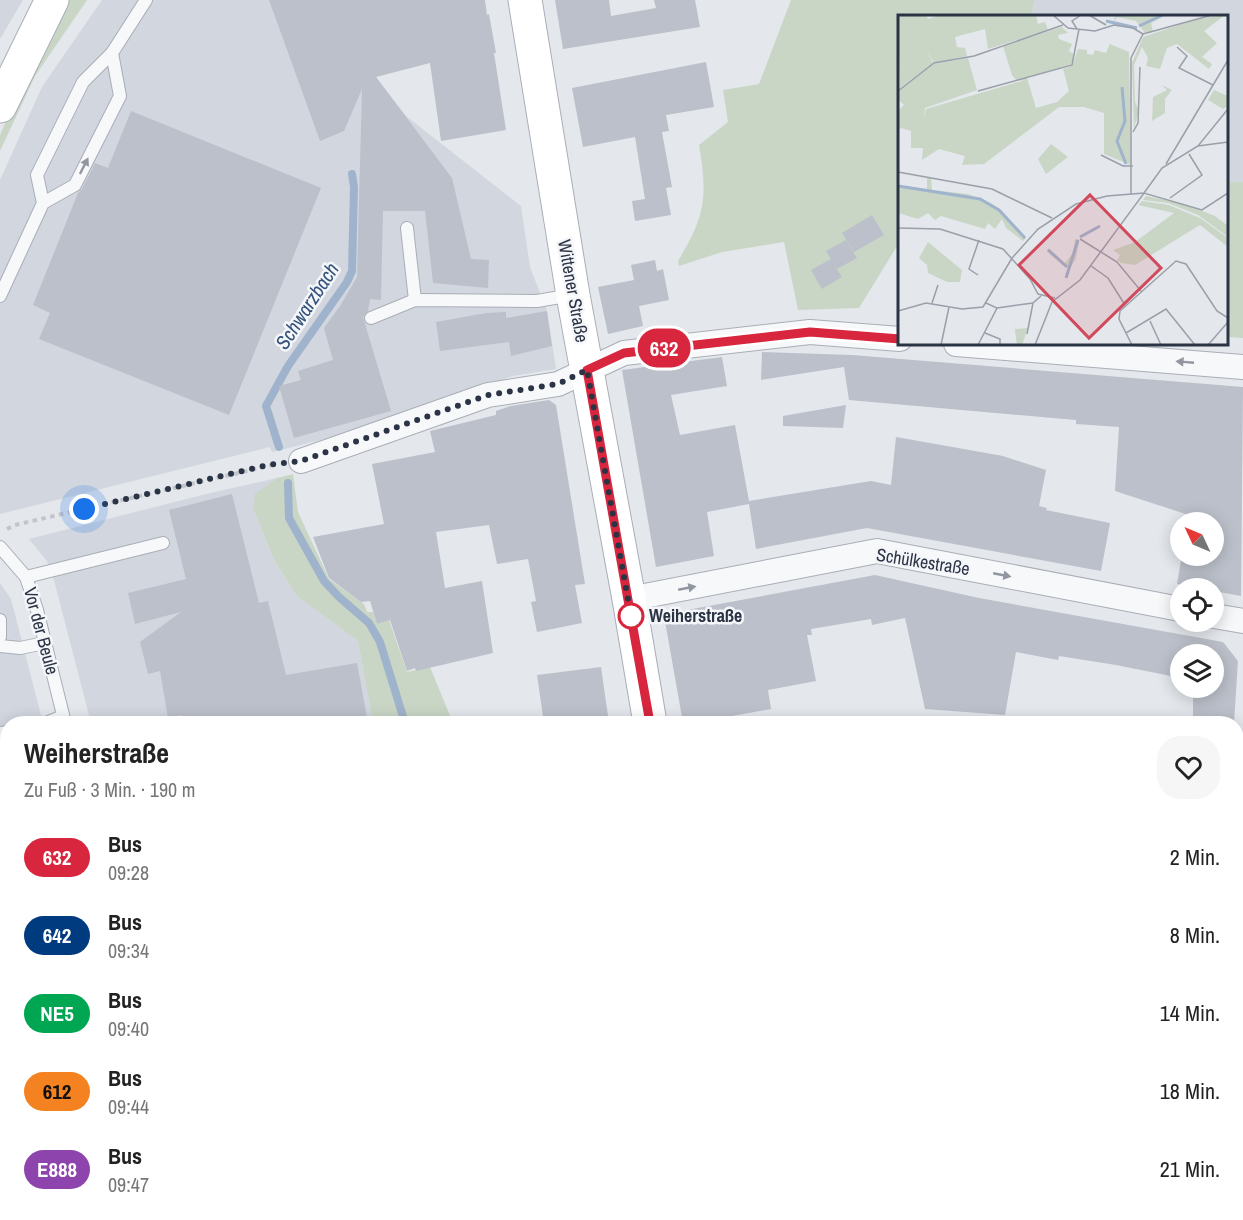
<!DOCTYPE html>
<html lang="de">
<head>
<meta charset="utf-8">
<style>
	body { margin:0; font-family:"Archivo Narrow",sans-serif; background:#f6f6f6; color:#222; height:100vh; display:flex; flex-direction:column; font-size:22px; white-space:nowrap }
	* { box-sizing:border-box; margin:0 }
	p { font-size:20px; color:#767676 }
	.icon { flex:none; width:33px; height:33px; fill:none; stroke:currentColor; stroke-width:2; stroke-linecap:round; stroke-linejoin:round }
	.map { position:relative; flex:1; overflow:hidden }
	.side { position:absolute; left:0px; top:716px; width:1244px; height:506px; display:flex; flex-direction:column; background:#fff; border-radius:24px 24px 0 0; box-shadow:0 3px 15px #0003 }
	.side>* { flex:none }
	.badge { padding:0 12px; border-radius:20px; font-size:21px; line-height:39px }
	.needle { width:39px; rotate:314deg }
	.buttons { position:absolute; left:1170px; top:512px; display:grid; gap:12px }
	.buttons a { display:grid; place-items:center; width:54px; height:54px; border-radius:50%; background:#fff; box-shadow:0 3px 15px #0003; font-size:30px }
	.you { position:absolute; width:30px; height:30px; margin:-15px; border:4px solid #fff; border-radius:50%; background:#1a73e8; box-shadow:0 0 0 9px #1a73e833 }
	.map>.badge { position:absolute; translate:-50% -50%; box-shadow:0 0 0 3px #fff }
	.round { display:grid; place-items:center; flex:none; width:63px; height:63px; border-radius:24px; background:#f6f6f6 }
	.headline { display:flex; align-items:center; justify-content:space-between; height:102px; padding:0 24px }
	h1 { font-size:28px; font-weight:700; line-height:45px }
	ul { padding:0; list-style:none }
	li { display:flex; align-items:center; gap:18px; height:78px; padding:0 24px }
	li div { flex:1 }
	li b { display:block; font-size:22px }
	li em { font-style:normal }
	li .badge { min-width:66px; font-weight:700; text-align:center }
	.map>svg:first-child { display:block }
	.built { fill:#d2d6de }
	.green { fill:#c9d6c5 }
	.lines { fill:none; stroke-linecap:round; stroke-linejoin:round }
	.stream { stroke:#9fb4cc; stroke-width:8 }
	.building { fill:#bbc0ca }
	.lane-casing { stroke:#a9aeb7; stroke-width:14 }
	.street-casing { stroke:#a9aeb7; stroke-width:26 }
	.secondary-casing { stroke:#a9aeb7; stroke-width:35 }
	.path { stroke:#c2c5cb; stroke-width:4; stroke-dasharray:4.5 4.5; stroke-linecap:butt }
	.lane { stroke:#f7f8fa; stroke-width:12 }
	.street { stroke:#f7f8fa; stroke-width:24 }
	.secondary { stroke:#fff; stroke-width:33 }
	.oneway { fill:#9196a0 }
	.line-casing { stroke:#fff; stroke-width:14 }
	.line { stroke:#d7263d; stroke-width:9 }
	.walk { stroke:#2b3445; stroke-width:6; stroke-dasharray:0 10.8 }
	.stop-dot { fill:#fff; stroke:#d7263d; stroke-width:3 }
	.labels { text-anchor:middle; stroke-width:5; stroke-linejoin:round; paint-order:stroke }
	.street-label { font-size:18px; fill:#2b3445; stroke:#f4f6f9 }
	.stop-label { font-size:18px; font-weight:bold; fill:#2b3445; stroke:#f4f6f9; text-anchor:start }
	.water-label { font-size:20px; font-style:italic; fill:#34527a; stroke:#f4f6f9 }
	.inset-river { fill:none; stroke:#9fb4cc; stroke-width:3 }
	.inset-road { fill:none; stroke:#9a9fa9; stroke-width:1.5 }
	.view { fill:#d1495b; fill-opacity:0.15; stroke:#d1495b; stroke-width:3 }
	.inset-edge { fill:none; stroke:#2b3445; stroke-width:3 }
</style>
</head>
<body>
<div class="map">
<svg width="1243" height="1220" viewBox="0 0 1243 1220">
	<rect width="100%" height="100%" fill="#e4e7ec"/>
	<g class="built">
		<polygon points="0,0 23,0 0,39"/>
		<polygon points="102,0 348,0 375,76 406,116 521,206 530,267 547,311 556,369 513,376 353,432 272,452 270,447 0,514 0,180 42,87"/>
		<polygon points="1035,0 1243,0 1243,182 1227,181 1226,16 1031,16"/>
		<polygon points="277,478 256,494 253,508 274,560 297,596 358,641 373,723 91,723 55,584 47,561 29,539 206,494"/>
		<polygon points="0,583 11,599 43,723 8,723 7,860 0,866"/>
		<polygon points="7,938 8,1201 7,1201 0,1200 0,939"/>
		<polygon points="215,1214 527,1214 521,1220 256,1220 216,1217"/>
	</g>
	<g class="green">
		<polygon points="68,0 87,0 35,76 0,151 0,135 11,110"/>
		<path d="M791 0H1035L1031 16H900L899 243 859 308 798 310 784 242 722 252 679 266 678 261C705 216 708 198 699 145L728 122 723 90 759 84Z"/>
		<polygon points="1227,181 1243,182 1243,338 1227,337"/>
		<polygon points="293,474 298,512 329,579 364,604 367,612 373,612 377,624 389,620 407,672 430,667 453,723 373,723 358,641 297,596 274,560 253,508 255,494 277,478"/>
		<polygon points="7,860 7,938 0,939 0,866"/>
		<polygon points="0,1210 7,1210 8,1214 103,1214 103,1218 0,1214"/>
		<polygon points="112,1214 118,1214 162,1216 160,1220 110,1219"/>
		<polygon points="730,1214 783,1214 783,1220 734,1220"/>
	</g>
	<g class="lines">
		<g class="stream">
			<polyline points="279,447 266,406 288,366 347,282 352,271 354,187 352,174"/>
			<polyline points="288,483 289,518 324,581 339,597 369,623 380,642 405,723"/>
			<polyline points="0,913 8,908"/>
			<polyline points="769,1214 770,1220"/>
		</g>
	</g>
	<g class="building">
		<polygon points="269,0 485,0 487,15 489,14 496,53 494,53 506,130 441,141 430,63 376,77 452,178 471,259 489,260 488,288 433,283 425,211 383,211 381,300 370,299 368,311 363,317 391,411 294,438 279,386 301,380 298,371 333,360 324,328 340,306 357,277 362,89 344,131 320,141"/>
		<polygon points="555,0 609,0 611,16 656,8 654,0 695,0 700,27 563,49"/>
		<polygon points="706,62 714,107 666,115 669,131 662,132 672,187 666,188 671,215 635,221 632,201 645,199 635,137 583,147 572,88"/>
		<polygon points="131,111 321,188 229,415 39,339 50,313 33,305 78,193 82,189 95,163 108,168"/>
		<polygon points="872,215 884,235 854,252 842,233"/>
		<polygon points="846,240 857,258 837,269 834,265 842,277 822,289 811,270 831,259 826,251"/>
		<polygon points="655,260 657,271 663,269 669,300 639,306 643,326 608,334 598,287 634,280 631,265"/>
		<polygon points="547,311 552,346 511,356 509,342 440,351 436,322 486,313 506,312 506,318"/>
		<polygon points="762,352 852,355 1243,387 1241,596 1214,591 1214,588 1197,588 1177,584 1182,555 1214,555 1214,522 1204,522 1204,520 1115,491 1119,427 1076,424 1076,420 849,400 844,367 761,380"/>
		<polygon points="722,357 727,386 671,395 680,435 735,425 749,501 871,481 891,485 896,437 1003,456 1046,470 1039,506 1047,508 1046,510 1110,523 1101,571 867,528 756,549 749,504 707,512 714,556 656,567 622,370"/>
		<polygon points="549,400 556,405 585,584 575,585 582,623 537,632 531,602 536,601 528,559 497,564 489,525 436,532 445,588 482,581 493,653 416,671 415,668 407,671 390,620 377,624 370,601 361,602 329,578 313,537 384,524 372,464 435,452 430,431 496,415 496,411 511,406"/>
		<polygon points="846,405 843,428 783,426 783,416"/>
		<polygon points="232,494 259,603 268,601 286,675 357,663 368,723 183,723 181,715 168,718 160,671 148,674 140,642 181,612 135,624 128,593 186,579 169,510"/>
		<polygon points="875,575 979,598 1223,642 1238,661 1234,723 1193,723 1193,687 1214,687 1214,654 1180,654 1180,679 1166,675 1116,665 1059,656 1058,660 1016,652 1005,715 925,709 905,618 872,625 871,619 811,629 812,635 807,635 816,681 768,690 771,709 732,716 733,723 683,723 665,621 671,613"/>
		<polygon points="601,667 609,723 544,723 537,675"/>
	</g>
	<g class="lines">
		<g class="lane-casing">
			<g id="lane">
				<polyline points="112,53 146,0"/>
				<polyline points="407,228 415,300"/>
				<polyline points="0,296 43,203 37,175 83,82 112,53 120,96 75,185 43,203"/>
				<polyline points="371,318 415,300 537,301 572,295"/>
				<polyline points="0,547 26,577 37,610 65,723"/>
				<polyline points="26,577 163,543"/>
				<polyline points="0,620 0,637"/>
				<polyline points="0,646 20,648 45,643"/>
				<polyline points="46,723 63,716"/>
				<polyline points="0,733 8,732"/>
				<polyline points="1236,763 1243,762"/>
				<polyline points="191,1214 192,1220"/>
				<polyline points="253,1220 254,1214"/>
			</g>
		</g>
		<g class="street-casing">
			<g id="street">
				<polyline points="956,344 1243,367"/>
				<polyline points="301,461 488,395 558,384 624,353 810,332 900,339"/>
				<polyline points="629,599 877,551 1180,609"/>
				<polyline points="1214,616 1243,621"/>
				<polyline points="1236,1118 1243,1120"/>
			</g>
		</g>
		<g class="secondary-casing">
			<g id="secondary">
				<polyline points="525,0 573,295 629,599 650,723"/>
				<polyline points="0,106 52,0"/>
				<polyline points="611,1214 611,1220"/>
				<polyline points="576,1220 582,1214"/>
			</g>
		</g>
		<g class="path">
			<polyline points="7,529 15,525 277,464"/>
			<polyline points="901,723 1000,721 1022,723"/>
			<polyline points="1236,1196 1241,1172"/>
			<polyline points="1236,1201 1243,1202"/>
			<polyline points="497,1214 501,1220"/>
			<polyline points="758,1214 761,1220"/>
			<polyline points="1074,1214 1078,1220"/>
			<polyline points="536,1220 539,1214"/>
			<polyline points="1231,1220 1232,1214"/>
		</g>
		<use href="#lane" class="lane"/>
		<use href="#street" class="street"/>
		<use href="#secondary" class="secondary"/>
	</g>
	<defs><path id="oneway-solid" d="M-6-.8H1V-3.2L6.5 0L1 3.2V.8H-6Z" transform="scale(1.5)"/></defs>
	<g class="oneway">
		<use href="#oneway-solid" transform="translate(84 166) rotate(-63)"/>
		<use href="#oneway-solid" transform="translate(1185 362) rotate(-175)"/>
		<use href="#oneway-solid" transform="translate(1002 575) rotate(11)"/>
		<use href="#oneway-solid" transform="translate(687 588) rotate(-11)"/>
	</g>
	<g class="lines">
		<g class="line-casing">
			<polyline id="line" points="650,723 587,370 624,353 810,332 900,339"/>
		</g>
		<use href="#line" class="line"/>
		<polyline class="walk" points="84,509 268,465 301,461 488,395 558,384 587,370 631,616"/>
	</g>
	<circle class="stop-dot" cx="631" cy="616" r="12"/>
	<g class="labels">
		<g class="street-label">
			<text transform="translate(573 291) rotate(80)" y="6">Wittener Straße</text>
			<text transform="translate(923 562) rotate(9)" y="6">Schülkestraße</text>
			<text transform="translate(41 631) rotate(75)" y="6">Vor der Beule</text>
		</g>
		<g class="stop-label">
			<text x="649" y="622">Weiherstraße</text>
		</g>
		<g class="water-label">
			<text transform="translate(307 306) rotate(-57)" y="7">Schwarzbach</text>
		</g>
	</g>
	<g transform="translate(898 15)">
		<rect width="330" height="330" fill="#e4e7ec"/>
		<path d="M0 0H28L30 4 42 0H138L140 9 147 7 150 15 90 34 87 14 57 22 59 32 67 33 69 41 36 48 28 35 35 48 2 73ZM217 0H267L253 8 255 17 247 18 238 6 219 2 216 7ZM327 0 306 16 319 28 304 42 314 49 311 54 279 29 269 33 262 54 248 51 250 43 244 32 236 50 237 87 241 95 236 113 234 48 245 22 302 3ZM164 12 170 18 160 20 161 24 174 29 171 36 177 40 173 49 129 63 138 93 159 87 171 76 165 54 174 51 180 34 189 35V39L195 40 197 35 208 38 212 29 231 37 233 150 206 139V98L186 92H161L86 149 64 150 67 141 41 134 24 145 25 133H13V116L3 113 0 116V96L6 90 0 84V76L36 49 70 43 79 75 27 93 26 103 28 94 127 65 119 66 114 60 105 31ZM264 70 274 75 267 84V98L254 106 255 82 269 75ZM316 75 330 81V91L325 94 310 85ZM153 129 170 142 148 159 140 144ZM29 162 33 163 34 175 70 179 94 189 128 223 125 226 108 213 104 204 97 214 90 208 87 214 43 201 37 205 30 198 20 204 0 198V170L29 174ZM248 181 286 189 317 201 330 211V222L300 200 270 188 245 185ZM244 186 271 190 302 203 330 223V232L302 210 237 250 223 248 219 245 222 240 215 235 237 227 276 198 240 190ZM177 224 181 225 178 244 171 254 149 236 151 233 167 248 175 238ZM30 227 64 255 62 267H49L30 258 29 250 21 243ZM114 294 117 314 130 313 124 330H119Z" fill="#c9d6c5"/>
		<path class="inset-river" d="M208 6 239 13M241 11 265 0M224 72 227 106 219 126 228 149M0 171 82 184 101 195 127 223M182 222 202 211M150 235 169 252M168 263 180 225"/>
		<path class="inset-road" d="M155 0 170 13 197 16 216 10 235 13 245 19M191 0 208 10M179 14 174 6 183 0M245 19 314 0M279 32 289 41 281 53 315 70M0 76 36 48 76 41 165 10M80 76 174 50 181 14M235 117 240 108 242 52M300 131 330 127M203 140 225 151H235M268 149 330 45M0 157 94 174 154 203M233 179V43L245 19M272 183 304 160 291 139M0 213 42 214 105 234 132 264 140 279 157 283M182 224 219 247 243 276M193 251 210 263 227 290M80 260 71 254 81 225M34 288 40 270M99 293 135 288M0 296 28 288 64 294 85 292 114 243 140 214 178 189 209 181 246 178 264 153 300 131 330 94M252 306 263 330M87 318 102 324V330M228 318 268 294 297 330M129 319 135 288 143 281M43 330 51 292M80 330 99 293 88 288M137 330 154 287 182 265 246 178 304 195 330 178M234 330 221 304 222 296 278 246 288 249 319 296 330 303M310 330 330 307"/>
		<path class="view" d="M192 180 263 253 191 323 121 250Z"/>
		<rect width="330" height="330" class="inset-edge"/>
	</g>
</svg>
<div class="buttons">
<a><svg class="needle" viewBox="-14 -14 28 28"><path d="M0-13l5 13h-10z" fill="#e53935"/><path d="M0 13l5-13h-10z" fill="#767676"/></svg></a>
<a><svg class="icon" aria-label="locate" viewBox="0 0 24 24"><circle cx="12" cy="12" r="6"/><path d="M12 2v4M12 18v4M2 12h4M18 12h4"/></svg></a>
<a><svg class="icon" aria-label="layers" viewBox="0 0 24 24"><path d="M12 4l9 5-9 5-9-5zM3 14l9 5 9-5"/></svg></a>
</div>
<div class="you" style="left:84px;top:509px"></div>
<b class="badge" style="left:664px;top:348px;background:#d7263d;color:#fff">632</b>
<section class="side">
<div class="headline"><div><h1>Weiherstraße</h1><p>Zu Fuß · 3 Min. · 190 m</p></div><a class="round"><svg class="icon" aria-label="heart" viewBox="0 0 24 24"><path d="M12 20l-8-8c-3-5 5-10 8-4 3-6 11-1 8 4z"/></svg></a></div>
<ul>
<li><span class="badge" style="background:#d7263d;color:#fff">632</span><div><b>Bus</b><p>09:28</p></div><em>2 Min.</em></li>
<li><span class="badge" style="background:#003b80;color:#fff">642</span><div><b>Bus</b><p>09:34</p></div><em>8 Min.</em></li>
<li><span class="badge" style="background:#00a651;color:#fff">NE5</span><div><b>Bus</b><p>09:40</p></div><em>14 Min.</em></li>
<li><span class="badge" style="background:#f58220;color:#111">612</span><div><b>Bus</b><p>09:44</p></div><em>18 Min.</em></li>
<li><span class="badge" style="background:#8e44ad;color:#fff">E888</span><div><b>Bus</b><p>09:47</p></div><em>21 Min.</em></li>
</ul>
</section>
</div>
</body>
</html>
